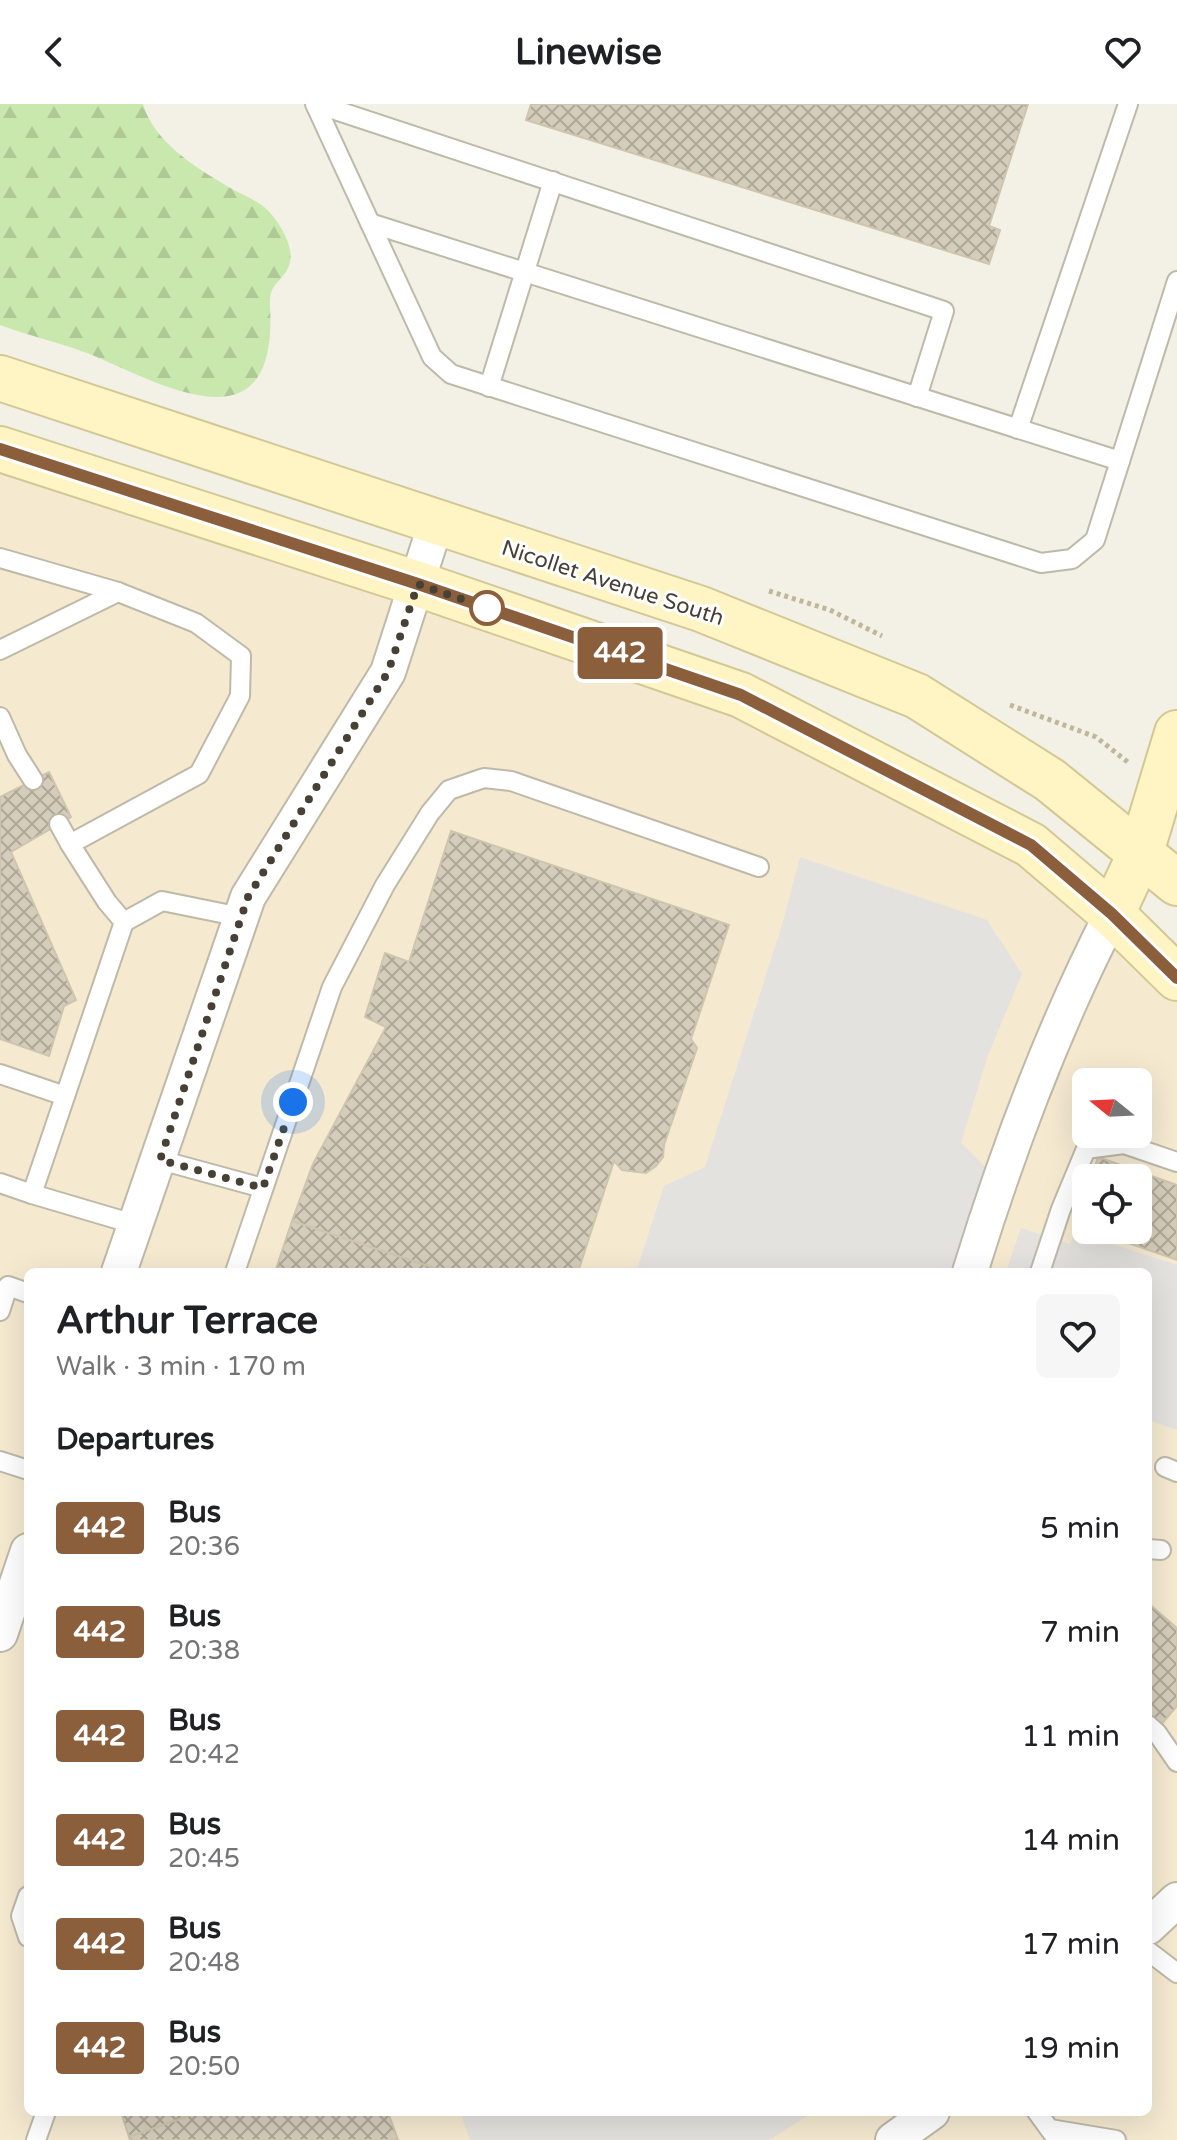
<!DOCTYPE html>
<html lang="en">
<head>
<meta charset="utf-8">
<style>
	body { margin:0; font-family:"Varela Round",sans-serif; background:#f6f6f6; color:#202124; height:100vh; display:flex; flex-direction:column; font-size:30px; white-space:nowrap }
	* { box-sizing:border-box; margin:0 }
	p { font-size:26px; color:#757577 }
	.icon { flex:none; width:44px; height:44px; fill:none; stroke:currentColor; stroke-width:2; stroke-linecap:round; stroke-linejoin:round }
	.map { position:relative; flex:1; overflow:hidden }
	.panel { position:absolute; left:24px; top:1164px; width:1128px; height:848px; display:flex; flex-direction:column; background:#fff; border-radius:12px; box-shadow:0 8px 32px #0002 }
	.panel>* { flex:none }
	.badge { padding:0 16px; border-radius:6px; font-size:28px; line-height:52px }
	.needle { width:52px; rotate:288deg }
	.tools { position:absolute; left:1072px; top:964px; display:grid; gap:16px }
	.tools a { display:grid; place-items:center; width:80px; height:80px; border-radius:12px; background:#fff; box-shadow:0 8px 32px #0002; font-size:40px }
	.you { position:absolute; width:40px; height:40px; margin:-20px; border:6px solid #fff; border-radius:50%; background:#1a73e8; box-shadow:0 0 0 12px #1a73e833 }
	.map>.badge { position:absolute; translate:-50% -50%; box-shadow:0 0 0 4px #fff }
	h2 { padding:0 32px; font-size:30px; line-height:72px }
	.round { display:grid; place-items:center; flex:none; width:84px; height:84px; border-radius:12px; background:#f6f6f6 }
	.summary { display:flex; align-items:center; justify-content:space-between; height:136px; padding:0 32px }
	h1 { font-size:38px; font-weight:700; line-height:60px }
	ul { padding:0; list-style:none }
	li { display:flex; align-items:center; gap:24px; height:104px; padding:0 32px }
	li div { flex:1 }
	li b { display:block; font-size:30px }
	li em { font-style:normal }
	li .badge { min-width:88px; font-weight:700; text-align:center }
	header { display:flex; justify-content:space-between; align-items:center; height:104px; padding:0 32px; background:#fff; font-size:36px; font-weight:700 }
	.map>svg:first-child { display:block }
	.commercial { fill:#f5e9d0; fill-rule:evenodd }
	.forest { fill:url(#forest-firs) }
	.parking { fill:#e4e2de }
	.building { fill:url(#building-cross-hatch); stroke:#cfc5ae; stroke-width:2 }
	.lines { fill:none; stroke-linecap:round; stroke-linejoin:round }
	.lane-casing { stroke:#beb9a8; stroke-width:22 }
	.street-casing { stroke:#beb9a8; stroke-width:38 }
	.secondary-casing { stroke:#d3c895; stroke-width:48 }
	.path { stroke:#c0b699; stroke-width:5; stroke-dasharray:4 4; stroke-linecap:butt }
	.lane { stroke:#fff; stroke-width:18 }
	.street { stroke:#fff; stroke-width:34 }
	.secondary { stroke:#fff5c4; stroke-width:44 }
	.line-casing { stroke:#fff; stroke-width:18 }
	.line { stroke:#8b5e3c; stroke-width:12 }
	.walk { stroke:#464035; stroke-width:8; stroke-dasharray:0 14.4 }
	.stop-dot { fill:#fff; stroke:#8b5e3c; stroke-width:4 }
	.labels { text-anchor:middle; stroke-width:6; stroke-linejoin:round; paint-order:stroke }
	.street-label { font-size:22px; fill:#464035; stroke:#fff }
</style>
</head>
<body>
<header><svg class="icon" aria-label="back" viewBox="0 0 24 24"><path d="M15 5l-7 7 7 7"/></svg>Linewise<svg class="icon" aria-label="heart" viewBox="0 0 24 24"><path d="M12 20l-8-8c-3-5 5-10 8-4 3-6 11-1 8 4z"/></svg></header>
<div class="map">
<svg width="1177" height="2036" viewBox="0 0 1177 2036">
	<defs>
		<pattern id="forest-firs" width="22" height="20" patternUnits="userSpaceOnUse" patternTransform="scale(2)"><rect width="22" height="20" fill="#c9e8ae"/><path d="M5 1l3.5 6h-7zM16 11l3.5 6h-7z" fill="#aec896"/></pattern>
		<pattern id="building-cross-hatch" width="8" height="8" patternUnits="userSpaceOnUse" patternTransform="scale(2)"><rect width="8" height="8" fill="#d5cdbb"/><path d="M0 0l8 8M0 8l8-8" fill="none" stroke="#afa899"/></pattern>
	</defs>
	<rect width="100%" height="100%" fill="#f3f0e6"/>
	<path class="commercial" d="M0 345 741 591 1031 741 1177 875V2036H0ZM1086 978H1138V1030H1086ZM1086 1074H1138V1126H1086ZM28 1168H1148V2008H28Z"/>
	<path class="forest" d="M0 0H143C154 38 195 63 227 82 243 92 260 96 272 111 284 126 297 149 287 166 277 182 269 181 270 202 278 346 169 284 92 251 62 239 30 232 0 221Z"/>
	<g class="parking">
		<polygon points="800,753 987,816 1022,870 988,951 961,1039 999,1077 970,1168 636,1168 664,1082 705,1063 782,821"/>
		<polygon points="1021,1124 1070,1140 1075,1128 1177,1161 1177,1326 1148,1316 1148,1168 1006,1168"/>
		<polygon points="460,2008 814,2008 769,2036 470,2036"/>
	</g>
	<g class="building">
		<polygon points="531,0 1028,0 989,122 1000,126 989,160 526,16"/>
		<polygon points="49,668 71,713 11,748 76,896 64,902 49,952 0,935 0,693"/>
		<polygon points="451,727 729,821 691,935 697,944 664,1041 663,1053 656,1062 646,1069 622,1066 614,1057 578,1168 446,1168 292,1117 313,1060 386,923 365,913 385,849 409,858"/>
		<polygon points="1098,1053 1177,1081 1177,1156 1091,1126 1138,1126 1138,1074 1091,1074"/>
		<polygon points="1086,1090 1086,1124 1075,1121"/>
		<polygon points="292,1117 446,1168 275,1168"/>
		<polygon points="1148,1499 1177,1524 1177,1602 1159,1623 1148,1614"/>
		<polygon points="121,2008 200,2008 129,2033"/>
		<polygon points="200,2008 388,2008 398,2036 130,2036 129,2033"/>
	</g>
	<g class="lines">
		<g class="lane-casing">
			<g id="lane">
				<polyline points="315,0 432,253 451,270 1041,459 1072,455 1095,436 1177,177"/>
				<polyline points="317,0 944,207 917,293"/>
				<polyline points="370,119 1120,357"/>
				<polyline points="489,283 553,77"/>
				<polyline points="1018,325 1128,0"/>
				<polyline points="0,454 118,488 196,519 241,552 240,592 199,670 70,740 107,798 124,818 32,1090 137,1121"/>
				<polyline points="0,546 118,488"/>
				<polyline points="0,613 17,651 33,676"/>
				<polyline points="59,720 70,740"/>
				<polyline points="124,818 162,797 241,813"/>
				<polyline points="0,970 65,992"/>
				<polyline points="160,1056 263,1084"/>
				<polyline points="0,1079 32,1090"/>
				<polyline points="235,1168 332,883 385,781 430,709 449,686 484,674 511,677 759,763"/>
				<polyline points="1040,1168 1061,1105 1086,1045 1124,1040 1177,1058"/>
				<polyline points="0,1207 8,1182 28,1189"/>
				<polyline points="0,1357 28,1366"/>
				<polyline points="1165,1363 1177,1368"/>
				<polyline points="1148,1445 1161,1446"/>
				<polyline points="1148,1621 1157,1629 1177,1658"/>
				<polyline points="28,1792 21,1812 28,1833"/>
				<polyline points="1148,1847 1177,1869"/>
				<polyline points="1037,2008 1056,2034"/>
				<polyline points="1050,2025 1116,2036"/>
				<polyline points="36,2036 46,2008"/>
			</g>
		</g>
		<g class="street-casing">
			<g id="street">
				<polyline points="119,1168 248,793 388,568 436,419"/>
				<path d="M970 1168C1008 1045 1053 924 1112 810"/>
				<polyline points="0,1530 28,1447"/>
				<polyline points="1148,1823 1177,1796"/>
				<polyline points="893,2036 932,2008"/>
			</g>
		</g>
		<g class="secondary-casing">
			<g id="secondary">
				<polyline points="0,274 701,505 917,592 1050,676 1177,779"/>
				<polyline points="0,345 418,480 741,591 1031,741 1112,810 1177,874"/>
				<polyline points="1112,810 1141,748 1177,629"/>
			</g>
		</g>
		<g class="path">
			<polyline points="769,487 830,506 882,532"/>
			<polyline points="1010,601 1096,633 1129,659"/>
		</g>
		<use href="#lane" class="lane"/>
		<use href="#street" class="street"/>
		<use href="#secondary" class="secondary"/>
	</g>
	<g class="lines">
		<g class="line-casing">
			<polyline id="line" points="0,345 418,480 741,591 1031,741 1112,810 1177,874"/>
		</g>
		<use href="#line" class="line"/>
		<polyline class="walk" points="293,998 263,1084 160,1056 248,793 388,568 418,480 487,504"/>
	</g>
	<circle class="stop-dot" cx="487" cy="504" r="16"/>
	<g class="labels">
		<g class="street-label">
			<text transform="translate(613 478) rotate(18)" y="8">Nicollet Avenue South</text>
		</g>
	</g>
</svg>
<div class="tools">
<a><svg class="needle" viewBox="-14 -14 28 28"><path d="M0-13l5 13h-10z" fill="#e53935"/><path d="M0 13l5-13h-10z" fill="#757577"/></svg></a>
<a><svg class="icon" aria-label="locate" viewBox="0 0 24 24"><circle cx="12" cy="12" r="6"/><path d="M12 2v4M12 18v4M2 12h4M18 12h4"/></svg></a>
</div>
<div class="you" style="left:293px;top:998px"></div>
<b class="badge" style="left:620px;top:549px;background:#8b5e3c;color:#fff">442</b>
<section class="panel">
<div class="summary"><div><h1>Arthur Terrace</h1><p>Walk · 3 min · 170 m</p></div><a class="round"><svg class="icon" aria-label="heart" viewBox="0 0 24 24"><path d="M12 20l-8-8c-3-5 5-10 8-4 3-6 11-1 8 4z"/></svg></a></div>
<h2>Departures</h2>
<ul>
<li><span class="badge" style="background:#8b5e3c;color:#fff">442</span><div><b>Bus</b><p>20:36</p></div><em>5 min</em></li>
<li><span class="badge" style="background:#8b5e3c;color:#fff">442</span><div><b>Bus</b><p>20:38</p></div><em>7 min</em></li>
<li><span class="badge" style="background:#8b5e3c;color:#fff">442</span><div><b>Bus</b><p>20:42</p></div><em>11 min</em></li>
<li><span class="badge" style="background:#8b5e3c;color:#fff">442</span><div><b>Bus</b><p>20:45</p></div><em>14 min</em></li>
<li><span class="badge" style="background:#8b5e3c;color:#fff">442</span><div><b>Bus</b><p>20:48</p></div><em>17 min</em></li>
<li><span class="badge" style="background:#8b5e3c;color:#fff">442</span><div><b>Bus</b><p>20:50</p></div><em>19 min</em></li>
</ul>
</section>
</div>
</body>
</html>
